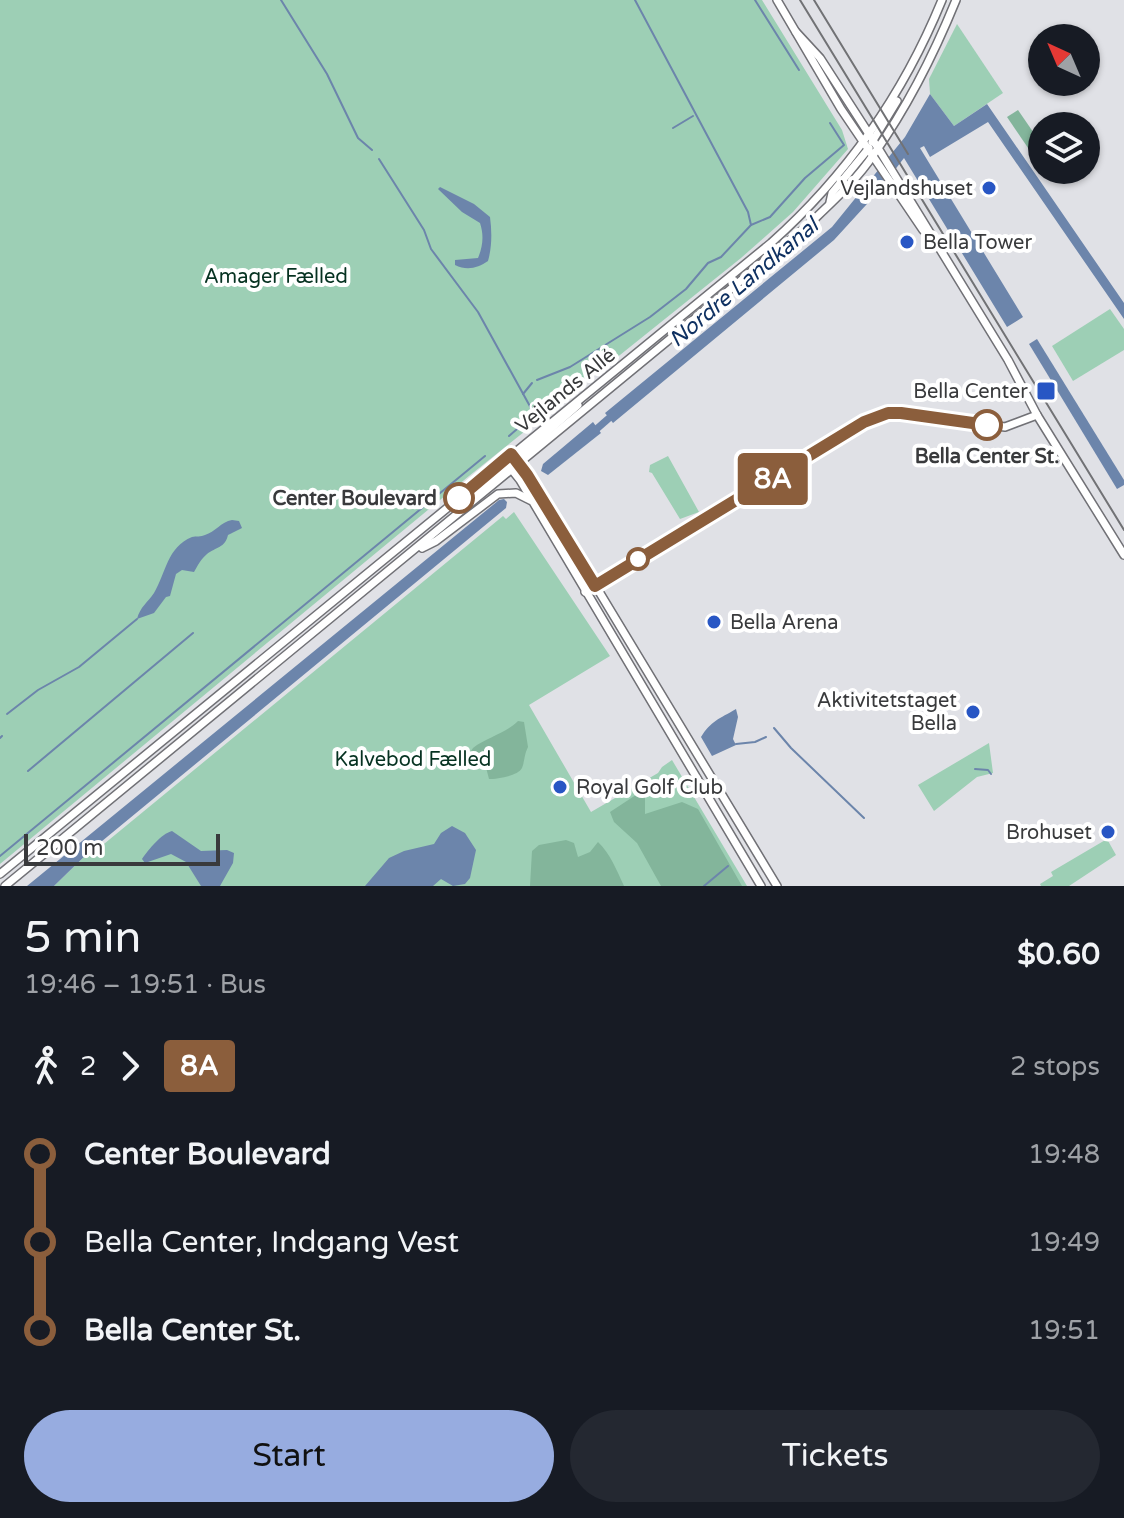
<!DOCTYPE html>
<html lang="en">
<head>
<meta charset="utf-8">
<style>
	body { margin:0; font-family:"Varela Round",sans-serif; background:#242831; color:#f1f3f6; height:100vh; display:flex; flex-direction:column; font-size:30px; white-space:nowrap }
	* { box-sizing:border-box; margin:0 }
	p { font-size:26px; color:#9ea1a6 }
	.icon { flex:none; width:44px; height:44px; fill:none; stroke:currentColor; stroke-width:2; stroke-linecap:round; stroke-linejoin:round }
	.map { position:relative; height:886px; overflow:hidden }
	.details { display:flex; flex-direction:column; background:#171b24; flex:1 }
	.details>* { flex:none }
	.badge { padding:0 16px; border-radius:6px; font-size:28px; line-height:52px }
	.needle { width:52px; rotate:316deg }
	.tools { position:absolute; left:1028px; top:24px; display:grid; gap:16px }
	.tools a { display:grid; place-items:center; width:72px; height:72px; border-radius:50%; background:#171b24; box-shadow:0 2px 6px #0004; font-size:40px }
	.scale { position:absolute; left:24px; bottom:20px; width:196px; box-sizing:border-box; padding-left:8px; border:4px solid #393a3c; border-top:0; font-size:22px; line-height:28px; white-space:nowrap; color:#393a3c; -webkit-text-stroke:6px #fff; paint-order:stroke }
	.map>.badge { position:absolute; translate:-50% -50%; box-shadow:0 0 0 4px #fff }
	.legs { display:flex; align-items:center; gap:12px; height:88px; padding:0 24px; font-size:26px }
	.legs p { margin-inline-start:auto }
	.summary { display:flex; align-items:center; justify-content:space-between; height:136px; padding:0 24px }
	h1 { font-size:44px; font-weight:600; line-height:60px }
	.primary-button { display:flex; gap:16px; margin-top:auto; padding:16px 24px }
	.primary-button a { flex:1; height:92px; border-radius:48px; background:#97ace0; color:#111; font-size:32px; font-weight:600; line-height:92px; text-align:center }
	.primary-button a+a { background:#242831; color:#f1f3f6 }
	ul { padding:0 24px; list-style:none }
	li { display:flex; align-items:center; gap:28px; height:88px; font-size:30px }
	li i { display:grid; place-items:center; width:12px; height:100%; margin:0 10px; background:currentColor }
	li i::after { content:''; width:20px; height:20px; margin:-10px; border:6px solid; border-radius:50%; background:#171b24 }
	li p { margin-inline-start:auto }
	li:first-child i { background:linear-gradient(#0000 50%,currentColor 0) }
	li:last-child i { background:linear-gradient(currentColor 50%,#0000 0) }
	.map>svg:first-child { display:block }
	.green { fill:#9dcfb5 }
	.forest { fill:#83b59b }
	.water { fill:#6c85ab }
	.lines { fill:none; stroke-linecap:round; stroke-linejoin:round }
	.stream { stroke:#6c85ab; stroke-width:2 }
	.canal { stroke:#6c85ab; stroke-width:7 }
	.secondary-casing { stroke:#717176; stroke-width:10 }
	.secondary { stroke:#fff; stroke-width:7 }
	.rail { stroke:#717275; stroke-width:2 }
	.line-1-casing { stroke:#fff; stroke-width:18 }
	.line-1 { stroke:#8b5e3c; stroke-width:12 }
	.poi-dot { fill:#2856c4; stroke:#fff; stroke-width:3 }
	.stop-1-dot { fill:#fff; stroke:#8b5e3c; stroke-width:4 }
	.labels { text-anchor:middle; stroke-width:8; stroke-linejoin:round; paint-order:stroke }
	.poi-label { font-size:20px; fill:#393a3c; stroke:#fff; text-anchor:end }
	.park-label { font-size:20px; fill:#063221; stroke:#fff }
	.street-label { font-size:20px; fill:#393a3c; stroke:#fff }
	.stop-label { font-size:20px; font-weight:bold; fill:#393a3c; stroke:#fff }
	.water-label { font-size:22px; font-style:italic; fill:#0f3162; stroke:#fff }
</style>
</head>
<body>
<div class="map">
<svg width="1124" height="886" viewBox="0 0 1124 886">
	<rect width="100%" height="100%" fill="#e0e1e6"/>
	<g class="green">
		<polygon points="0,0 762,0 842,130 848,149 793,212 741,258 469,476 0,864"/>
		<polygon points="957,24 1003,93 954,126 930,94 929,79"/>
		<polygon points="1110,309 1124,329 1124,350 1073,381 1052,346"/>
		<polygon points="668,456 699,512 680,519 652,473 649,472 650,465"/>
		<polygon points="514,512 610,656 529,705 591,812 658,773 662,767 672,760 747,886 54,886 90,851 93,853 503,516 506,519"/>
		<polygon points="989,743 993,773 977,777 934,811 918,785"/>
		<polygon points="1107,839 1116,855 1069,886 1041,886 1040,884 1053,876 1051,872"/>
	</g>
	<g class="forest">
		<polygon points="1018,110 1042,145 1041,167 1007,117"/>
		<path d="M518 721 524 722 528 747C524 755 525 760 522 768 518 776 497 779 489 779L483 756 479 757 471 751 473 748C487 737 505 734 518 721Z"/>
		<polygon points="645,789 645,814 682,802 698,809 742,886 661,886 637,843 614,822 610,812"/>
		<path d="M566 840 574 843 578 857 590 852 598 842C610 853 617 871 624 886H530L532 851 539 845Z"/>
	</g>
	<g class="water">
		<polygon points="930,94 954,126 987,104 1124,303 1124,319 988,122 930,157 924,146 920,148 1023,317 1007,327 904,158 877,193 834,240 613,423 605,413 832,227 905,137"/>
		<path d="M440 187 474 204 490 217C492 232 492 247 488 261 478 268 467 271 455 265V260L478 258C483 246 484 235 480 223L462 212 438 189Z"/>
		<polygon points="1037,339 1124,480 1124,485 1117,489 1029,344"/>
		<polygon points="593,422 601,433 548,475 541,471 543,464"/>
		<polygon points="504,499 507,502 506,508 90,851 54,886 27,886 499,500"/>
		<path d="M232 520 239 521 242 528 228 535C225 548 216 547 207 554 201 559 198 565 194 572L182 570 176 574 170 596 166 597 154 613 137 619C140 607 148 602 154 593 166 573 167 547 192 537 196 536 201 537 205 535 215 532 221 522 232 520Z"/>
		<path d="M736 709 738 717 733 739 736 745 712 756 701 737C711 721 719 719 736 709Z"/>
		<polygon points="452,826 465,833 476,850 470,878 465,884 453,886 441,879 433,886 365,886 389,858 404,851 434,844 441,833"/>
		<path d="M172 831 201 851 227 850 234 853 233 863 220 886H201L186 862 171 854 145 863 142 859C149 849 161 834 172 831Z"/>
	</g>
	<g class="lines">
		<g class="stream">
			<polyline points="281,0 327,74 358,138 372,150"/>
			<polyline points="755,0 799,70"/>
			<polyline points="673,128 693,116"/>
			<polyline points="379,159 424,230 431,249 478,312 532,410 532,416 509,436"/>
			<polyline points="751,225 770,217 805,178 844,145 830,123"/>
			<polyline points="537,380 570,367 650,317 686,289 708,263 721,257 751,225 748,212 635,0"/>
			<polyline points="523,394 532,383"/>
			<polyline points="7,714 38,690 79,667 137,619"/>
			<polyline points="774,728 791,748 864,818"/>
			<polyline points="0,738 2,736"/>
			<polyline points="736,744 755,742 766,737"/>
			<polyline points="975,769 988,770 991,774"/>
			<polyline points="28,771 193,633"/>
			<polyline points="0,856 485,456"/>
			<polyline points="704,886 728,866"/>
		</g>
		<polyline class="canal" points="592,433 616,412"/>
		<g class="secondary-casing">
			<g id="secondary">
				<polyline points="777,0 841,109 923,230"/>
				<polyline points="796,32 820,58 878,148 1008,360 1037,415 1124,555"/>
				<polyline points="872,142 897,101"/>
				<polyline points="830,202 832,193 869,148"/>
				<polyline points="511,454 560,527 777,886"/>
				<polyline points="504,460 520,480 761,886"/>
				<polyline points="514,464 516,459 578,405"/>
				<polyline points="422,548 436,541 498,494 516,493 530,500"/>
				<polyline points="585,592 864,422 888,413 901,413 1005,427 1037,415"/>
				<path d="M0 874 771 243C846 176 904 93 942 0"/>
				<path d="M5 886 806 227C830 204 856 181 874 154 908 106 934 54 956 0"/>
			</g>
		</g>
		<use href="#secondary" class="secondary"/>
		<g class="rail">
			<polyline points="800,0 1124,530"/>
			<polyline points="814,0 908,154"/>
		</g>
	</g>
	<g class="lines">
		<g class="line-1-casing">
			<polyline id="line-1" points="459,498 511,454 527,475 595,586 864,422 888,413 901,413 987,425"/>
		</g>
		<use href="#line-1" class="line-1"/>
	</g>
	<g class="poi-dot">
		<circle cx="989" cy="188" r="8"/>
		<circle cx="907" cy="242" r="8"/>
		<rect x="1036" y="381" width="20" height="20" rx="4"/>
		<circle cx="714" cy="622" r="8"/>
		<circle cx="973" cy="712" r="8"/>
		<circle cx="560" cy="787" r="8"/>
		<circle cx="1108" cy="832" r="8"/>
	</g>
	<g class="stop-1-dot">
		<circle cx="987" cy="425" r="14"/>
		<circle cx="459" cy="498" r="14"/>
		<circle cx="638" cy="559" r="10"/>
	</g>
	<g class="labels">
		<g class="poi-label">
			<text x="973" y="195">Vejlandshuset</text>
			<text x="923" y="249" text-anchor="start">Bella Tower</text>
			<text x="1028" y="398">Bella Center</text>
			<text x="730" y="629" text-anchor="start">Bella Arena</text>
			<text x="957" y="707">Aktivitetstaget<tspan x="957" dy="23">Bella</tspan></text>
			<text x="576" y="794" text-anchor="start">Royal Golf Club</text>
			<text x="1092" y="839">Brohuset</text>
		</g>
		<g class="park-label">
			<text x="276" y="283">Amager Fælled</text>
			<text x="413" y="766">Kalvebod Fælled</text>
		</g>
		<g class="street-label">
			<text transform="translate(565 390) rotate(-39)" y="7">Vejlands Allé</text>
		</g>
		<g class="stop-label">
			<text x="987" y="463">Bella Center St.</text>
			<text x="437" y="505" text-anchor="end">Center Boulevard</text>
		</g>
		<g class="water-label">
			<text transform="translate(743 282) rotate(-40)" y="8">Nordre Landkanal</text>
		</g>
	</g>
</svg>
<div class="tools">
<a><svg class="needle" viewBox="-14 -14 28 28"><path d="M0-13l5 13h-10z" fill="#e53935"/><path d="M0 13l5-13h-10z" fill="#9ea1a6"/></svg></a>
<a><svg class="icon" aria-label="layers" viewBox="0 0 24 24"><path d="M12 4l9 5-9 5-9-5zM3 14l9 5 9-5"/></svg></a>
</div>
<div class="scale">200 m</div>
<b class="badge" style="left:773px;top:479px;background:#8b5e3c;color:#fff">8A</b>
</div>
<section class="details">
<div class="summary"><div><h1>5 min</h1><p>19:46 – 19:51 · Bus</p></div><b>$0.60</b></div>
<div class="legs"><svg class="icon" aria-label="walk" viewBox="0 0 24 24"><circle cx="13" cy="4" r="2"/><path d="M13 8l-2 6 4 7M11 14l-3 7M7 12l3-4h3l4 4"/></svg>2<svg class="icon" aria-label="forward" viewBox="0 0 24 24"><path d="M9 5l7 7-7 7"/></svg><b class="badge" style="background:#8b5e3c;color:#fff">8A</b><p>2 stops</p></div>
<ul>
<li><i style="color:#8b5e3c"></i><b>Center Boulevard</b><p>19:48</p></li>
<li><i style="color:#8b5e3c"></i><span>Bella Center, Indgang Vest</span><p>19:49</p></li>
<li><i style="color:#8b5e3c"></i><b>Bella Center St.</b><p>19:51</p></li>
</ul>
<div class="primary-button"><a>Start</a><a>Tickets</a></div>
</section>
</body>
</html>
